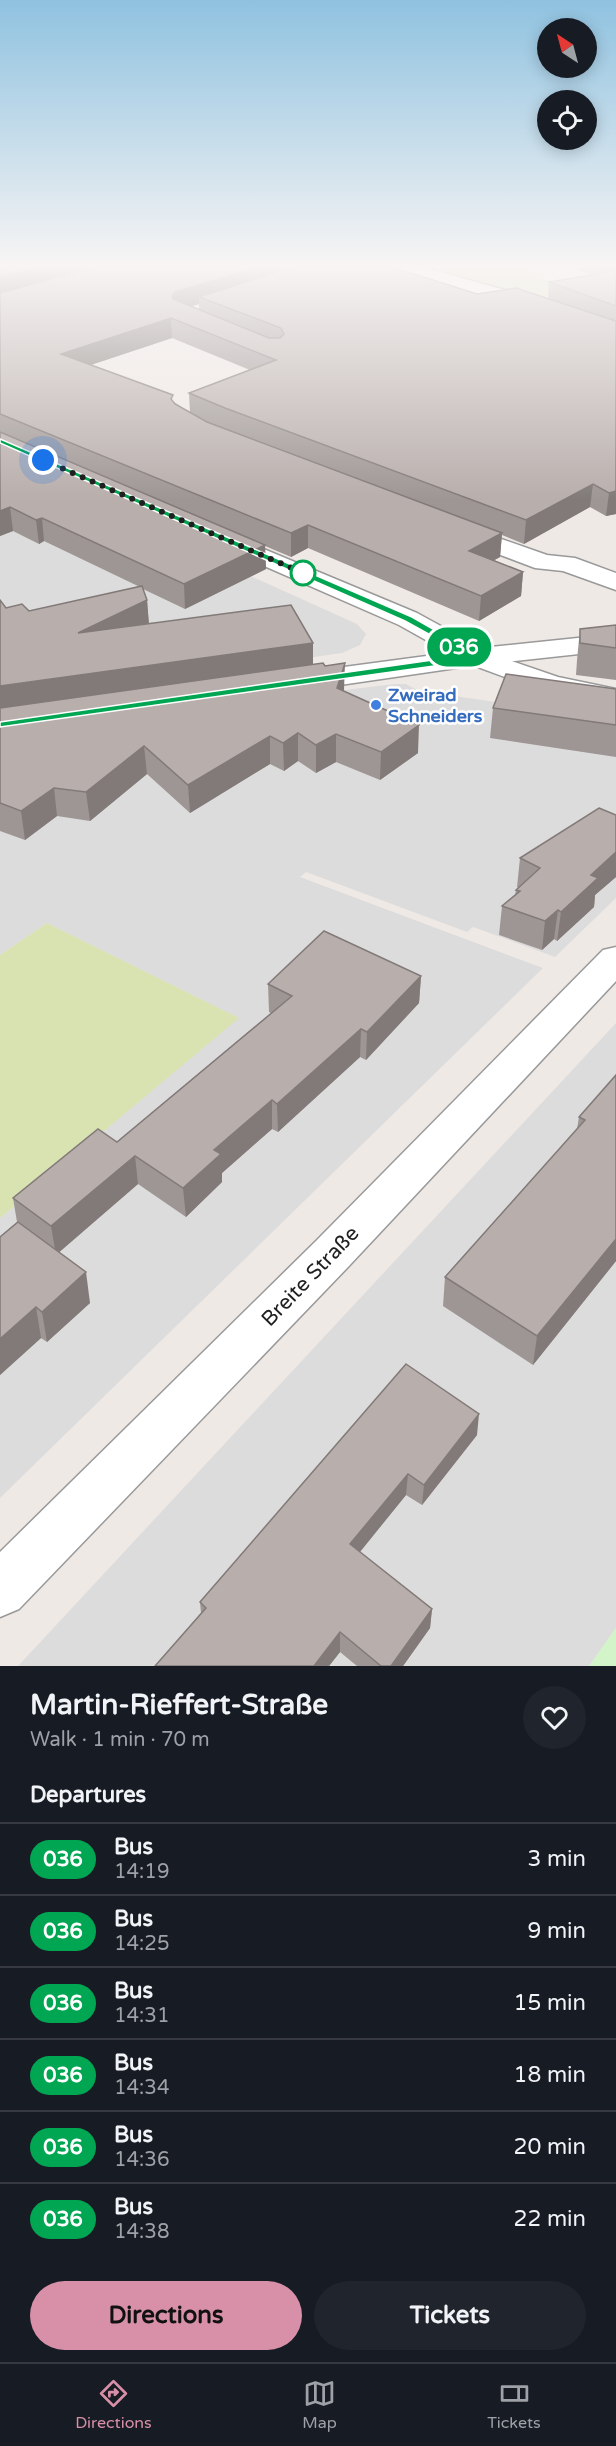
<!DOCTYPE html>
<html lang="en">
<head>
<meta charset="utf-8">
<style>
	body { margin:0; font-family:"Varela Round",sans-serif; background:#20242c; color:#f1f3f6; height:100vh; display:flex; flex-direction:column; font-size:22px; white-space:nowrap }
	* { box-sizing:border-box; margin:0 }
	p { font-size:20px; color:#9ea1a6 }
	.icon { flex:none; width:33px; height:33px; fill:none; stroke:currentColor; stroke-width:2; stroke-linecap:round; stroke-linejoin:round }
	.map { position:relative; height:1666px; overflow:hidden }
	.sheet { display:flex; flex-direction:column; background:#171b24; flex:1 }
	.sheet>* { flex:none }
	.badge { padding:0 12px; border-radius:20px; font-size:21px; line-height:39px }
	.needle { width:39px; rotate:324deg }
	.buttons { position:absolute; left:537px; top:18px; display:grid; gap:12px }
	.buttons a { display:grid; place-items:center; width:60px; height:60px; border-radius:50%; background:#171b24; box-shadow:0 3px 15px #0003; font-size:30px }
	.you { position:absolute; width:30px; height:30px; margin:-15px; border:4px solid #fff; border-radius:50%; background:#1a73e8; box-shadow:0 0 0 9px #1a73e833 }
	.map>.badge { position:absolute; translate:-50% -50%; box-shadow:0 0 0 3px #fff }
	h2 { padding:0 30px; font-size:22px; line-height:54px }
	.round { display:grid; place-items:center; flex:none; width:63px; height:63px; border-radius:32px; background:#20242c }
	.overview { display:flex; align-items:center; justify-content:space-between; height:102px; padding:0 30px }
	h1 { font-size:28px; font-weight:700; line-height:45px }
	.primary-button { display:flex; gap:12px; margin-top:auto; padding:12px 30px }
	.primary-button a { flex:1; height:69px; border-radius:36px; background:#d790a7; color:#111; font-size:24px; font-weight:700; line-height:69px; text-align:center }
	.primary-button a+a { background:#20242c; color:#f1f3f6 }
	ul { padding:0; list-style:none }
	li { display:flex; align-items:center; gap:18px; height:72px; padding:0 30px; border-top:2px solid #363941 }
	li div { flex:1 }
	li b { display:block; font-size:22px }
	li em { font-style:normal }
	li .badge { min-width:66px; font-weight:700; text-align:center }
	.tab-bar { display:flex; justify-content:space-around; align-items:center; height:84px; border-top:2px solid #363941; background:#171b24; font-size:16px; color:#9ea1a6 }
	.tab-bar a { display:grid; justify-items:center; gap:3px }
	.tab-bar .current { color:#d790a7 }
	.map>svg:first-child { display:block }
	.residential { fill:#dddcdc }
	.grass { fill:#d9e3b2 }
	.park { fill:#d2f4c8 }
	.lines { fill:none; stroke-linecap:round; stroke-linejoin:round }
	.minor-casing { stroke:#999; stroke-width:3 }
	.tertiary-casing { stroke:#999; stroke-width:3 }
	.minor { fill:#fff; fill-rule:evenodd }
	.tertiary { fill:#fff; fill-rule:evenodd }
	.wall { fill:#9e9694; fill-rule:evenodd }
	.shaded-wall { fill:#817a78 }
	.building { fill:#b8aeac; stroke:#817a78; stroke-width:1.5 }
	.line { fill:#00a651; stroke:#fff; stroke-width:1.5 }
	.walk { stroke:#1f1f1f; stroke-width:6; stroke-dasharray:0 10.8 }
	.stop-dot { fill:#fff; stroke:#00a651; stroke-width:3 }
	.shop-dot { fill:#3f7fe0; stroke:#fff; stroke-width:2 }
	.labels { text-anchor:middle; stroke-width:5; stroke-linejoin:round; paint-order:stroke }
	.shop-label { font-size:18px; font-weight:bold; fill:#366cbe; stroke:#fff; text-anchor:start }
	.near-street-label { font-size:21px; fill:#1f1f1f; stroke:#fff }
</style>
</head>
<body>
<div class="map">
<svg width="616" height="1666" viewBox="0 0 616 1666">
	<rect width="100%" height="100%" fill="#efe9e6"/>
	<g class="residential">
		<polygon points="0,463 357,624 366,634 360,645 342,653 61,694 0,707"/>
		<polygon points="395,684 406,684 419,691 616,719 616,898 555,957 473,927 467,932 306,872 300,877 543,968 0,1498 0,1218 238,1018 47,923 0,955 0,738 189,708"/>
		<polygon points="616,1023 616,1628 589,1666 18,1666"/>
	</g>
	<g class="grass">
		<polygon points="434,267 521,267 569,291 546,296 525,295 443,271"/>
		<polygon points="47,923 239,1018 0,1218 0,955"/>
	</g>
	<polygon class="park" points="616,1628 616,1666 589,1666"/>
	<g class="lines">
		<g class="minor-casing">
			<g id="minor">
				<polygon points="398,267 423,267 533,298 616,328 616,340 521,306 400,271"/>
				<polygon points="459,524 547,555 575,558 616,573 616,590 563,571 535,568 450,536 447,531 450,526"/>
				<polygon points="477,649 558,677 616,689 616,707 540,690 467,663 463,657 467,651"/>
				<polygon points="616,947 616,981 348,1267 19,1609 0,1617 0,1552 316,1241 603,950"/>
			</g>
		</g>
		<g class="tertiary-casing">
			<polygon id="tertiary" points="223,532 417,613 481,648 616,634 616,650 477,665 299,691 289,688 285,682 289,676 299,673 449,653 399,625 214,544 211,539 214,534"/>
		</g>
		<use href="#minor" class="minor"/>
		<use href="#tertiary" class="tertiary"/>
	</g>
	<g class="wall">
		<path d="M0 267 548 298 549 282 590 275 572 267H616V514L606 516 590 507 524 544 502 535 500 557 494 560 523 572 521 596 479 621 308 548 291 557 265 546 266 569 185 609 143 589 147 600 149 624 313 643V664L325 666 344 690V691L418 753 380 780 336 762 316 773 298 761 284 771 270 764 190 813 147 774 90 821 57 816 25 840 0 831V600L6 608 29 611 140 587 44 541 39 544 13 531 0 536ZM199 304V310L191 306ZM172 338 250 370 189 393 190 413 174 402 91 365Z"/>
		<polygon points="616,625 616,680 576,675 577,660 580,629"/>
		<polygon points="616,689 616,757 490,738 493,708"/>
		<polygon points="616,815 616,877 595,895 594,907 557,941 554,939 542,950 499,935 502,906 515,895 516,890 518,887 517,887 520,858"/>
		<polygon points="421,976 419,1003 366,1060 360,1057 278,1132 272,1129 222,1173 222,1182 186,1217 138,1184 59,1252 90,1303 47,1342 41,1338 0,1375 0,1237 17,1222 13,1198 117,1142 271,1013 269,1012 268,984"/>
		<polygon points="616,1075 616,1261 533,1365 443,1306 445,1277 577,1129 579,1117"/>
		<polygon points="406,1364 477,1435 422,1505 406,1495 360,1552 432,1609 430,1628 403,1666 357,1666 340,1652 329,1666 155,1666 201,1613 200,1602"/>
	</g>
	<g class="shaded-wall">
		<polygon points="40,267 107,267 0,297 0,277"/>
		<polygon points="259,267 318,267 199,297 199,304 176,311 172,296 175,292"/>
		<polygon points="171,318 172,338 63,374 61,354"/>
		<polygon points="593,484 590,507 524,544 526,520"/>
		<polygon points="616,491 616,514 606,516 609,493"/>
		<polygon points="10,507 13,531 0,536 0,511"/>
		<polygon points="42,518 44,541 39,544 36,520"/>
		<polygon points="308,525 308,548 291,557 291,533"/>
		<polygon points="502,533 500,557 468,575 469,551"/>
		<polygon points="265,545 266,569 185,609 184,584"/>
		<polygon points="523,572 521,596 479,621 481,596"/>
		<polygon points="147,600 149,626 78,633"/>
		<polygon points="313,643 313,670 0,714 0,686"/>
		<polygon points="345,663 344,690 336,715 337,688"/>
		<polygon points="419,725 418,753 380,780 381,752"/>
		<polygon points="298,733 298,761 284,771 283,743"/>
		<polygon points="336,734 336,762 316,773 316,745"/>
		<polygon points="270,736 270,764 190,813 188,785"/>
		<polygon points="144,746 147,774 90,821 86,792"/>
		<polygon points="54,788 57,816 25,840 21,811"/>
		<polygon points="616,852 616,877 595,895 594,907 557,941 561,912 591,875"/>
		<polygon points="558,910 554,939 542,950 545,921"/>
		<polygon points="421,976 419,1003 366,1060 367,1032"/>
		<polygon points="361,1029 360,1057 278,1132 277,1104"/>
		<polygon points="272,1100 272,1129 222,1173 222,1182 186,1217 183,1188 214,1150"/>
		<polygon points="135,1156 138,1184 56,1255 51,1226"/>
		<polygon points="616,1239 616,1261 533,1365 537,1336"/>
		<polygon points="86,1272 90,1303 47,1342 42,1312"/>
		<polygon points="36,1307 41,1338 0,1375 0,1339"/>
		<polygon points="479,1414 477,1435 422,1505 424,1485"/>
		<polygon points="408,1474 406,1495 350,1564 350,1544"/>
		<polygon points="432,1609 430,1628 403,1666 391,1666"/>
		<polygon points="340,1632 340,1652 329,1666 314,1666"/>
	</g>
	<g class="building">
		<polygon points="0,267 40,267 0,277"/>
		<polygon points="94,267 259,267 175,292 172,296 173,299 269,338 280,338 284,334 281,328 199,297 292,267 392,267 477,294 516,288 616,321 616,491 609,493 593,484 526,520 225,408 189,393 276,360 171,318 61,354 173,395 171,399 175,404 207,422 502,533 469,551 523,572 481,596 308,525 291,533 0,414 0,293"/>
		<polygon points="616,271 616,306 549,282"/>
		<polygon points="0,432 265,545 184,584 42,518 36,520 10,507 0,511"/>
		<polygon points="142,586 147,600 78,633 291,605 313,643 0,686 0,600 6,608 22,604 29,611"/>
		<polygon points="616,625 616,648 580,643 580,629"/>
		<polygon points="323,663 325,666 345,663 337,688 419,725 381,752 336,734 316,745 298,733 283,743 270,736 188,785 144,746 86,792 54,788 21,811 0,803 0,708"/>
		<polygon points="506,674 616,689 616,725 493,708"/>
		<polygon points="599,808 616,815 616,852 591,875 598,878 561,912 558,910 545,921 502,906 520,891 516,890 540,868 520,858"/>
		<polygon points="324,931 421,976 367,1032 361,1029 277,1104 272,1100 214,1150 221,1154 183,1188 135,1156 51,1226 13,1198 98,1129 117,1142 292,996 268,984"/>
		<polygon points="616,1075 616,1239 537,1336 445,1277 585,1120 579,1117"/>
		<polygon points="18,1222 86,1272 42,1312 36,1307 0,1339 0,1237"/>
		<polygon points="406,1364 479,1414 424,1485 408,1474 350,1544 432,1609 391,1666 381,1666 340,1632 314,1666 155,1666 206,1608 200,1602"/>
	</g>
	<linearGradient id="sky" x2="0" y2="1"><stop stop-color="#8fc2e0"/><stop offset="0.53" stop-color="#f8f5f4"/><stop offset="1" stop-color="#f8f5f4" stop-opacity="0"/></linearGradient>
	<rect width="616" height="500" fill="url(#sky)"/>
	<polygon class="line" points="0,439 412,617 482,657 477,660 0,727 0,722 467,655 405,621 0,443"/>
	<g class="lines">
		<polyline class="walk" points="43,460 303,573"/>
	</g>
	<circle class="stop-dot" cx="303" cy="573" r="12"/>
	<circle class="shop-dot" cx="376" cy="705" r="6"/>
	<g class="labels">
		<g class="shop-label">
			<text x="388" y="701">Zweirad<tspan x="388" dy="21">Schneiders</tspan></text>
		</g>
		<g class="near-street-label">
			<text transform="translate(310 1276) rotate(-46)" y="7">Breite Straße</text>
		</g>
	</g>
</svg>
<div class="buttons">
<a><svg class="needle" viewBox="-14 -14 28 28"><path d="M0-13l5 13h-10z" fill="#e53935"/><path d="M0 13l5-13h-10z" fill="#9ea1a6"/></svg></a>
<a><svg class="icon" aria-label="locate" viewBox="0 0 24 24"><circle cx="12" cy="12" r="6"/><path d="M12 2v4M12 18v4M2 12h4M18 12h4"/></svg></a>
</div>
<div class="you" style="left:43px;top:460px"></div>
<b class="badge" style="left:459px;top:647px;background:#00a651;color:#fff">036</b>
</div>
<section class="sheet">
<div class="overview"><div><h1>Martin-Rieffert-Straße</h1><p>Walk · 1 min · 70 m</p></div><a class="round"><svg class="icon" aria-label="heart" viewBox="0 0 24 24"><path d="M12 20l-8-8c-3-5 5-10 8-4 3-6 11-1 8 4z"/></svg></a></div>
<h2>Departures</h2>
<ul>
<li><span class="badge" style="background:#00a651;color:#fff">036</span><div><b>Bus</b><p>14:19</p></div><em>3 min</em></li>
<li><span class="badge" style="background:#00a651;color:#fff">036</span><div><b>Bus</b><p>14:25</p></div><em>9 min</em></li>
<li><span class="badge" style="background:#00a651;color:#fff">036</span><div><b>Bus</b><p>14:31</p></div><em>15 min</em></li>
<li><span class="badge" style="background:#00a651;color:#fff">036</span><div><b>Bus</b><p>14:34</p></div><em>18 min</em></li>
<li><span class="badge" style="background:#00a651;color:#fff">036</span><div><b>Bus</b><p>14:36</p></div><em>20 min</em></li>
<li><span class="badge" style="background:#00a651;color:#fff">036</span><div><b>Bus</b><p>14:38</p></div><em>22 min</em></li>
</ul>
<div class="primary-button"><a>Directions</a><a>Tickets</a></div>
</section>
<nav class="tab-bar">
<a class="current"><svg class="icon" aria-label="directions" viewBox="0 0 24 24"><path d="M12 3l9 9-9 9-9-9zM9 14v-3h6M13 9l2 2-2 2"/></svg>Directions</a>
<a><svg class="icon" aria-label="map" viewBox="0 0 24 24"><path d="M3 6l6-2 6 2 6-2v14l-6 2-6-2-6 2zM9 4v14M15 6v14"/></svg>Map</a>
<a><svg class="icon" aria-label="tickets" viewBox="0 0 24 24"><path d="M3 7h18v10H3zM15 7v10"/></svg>Tickets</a>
</nav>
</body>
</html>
